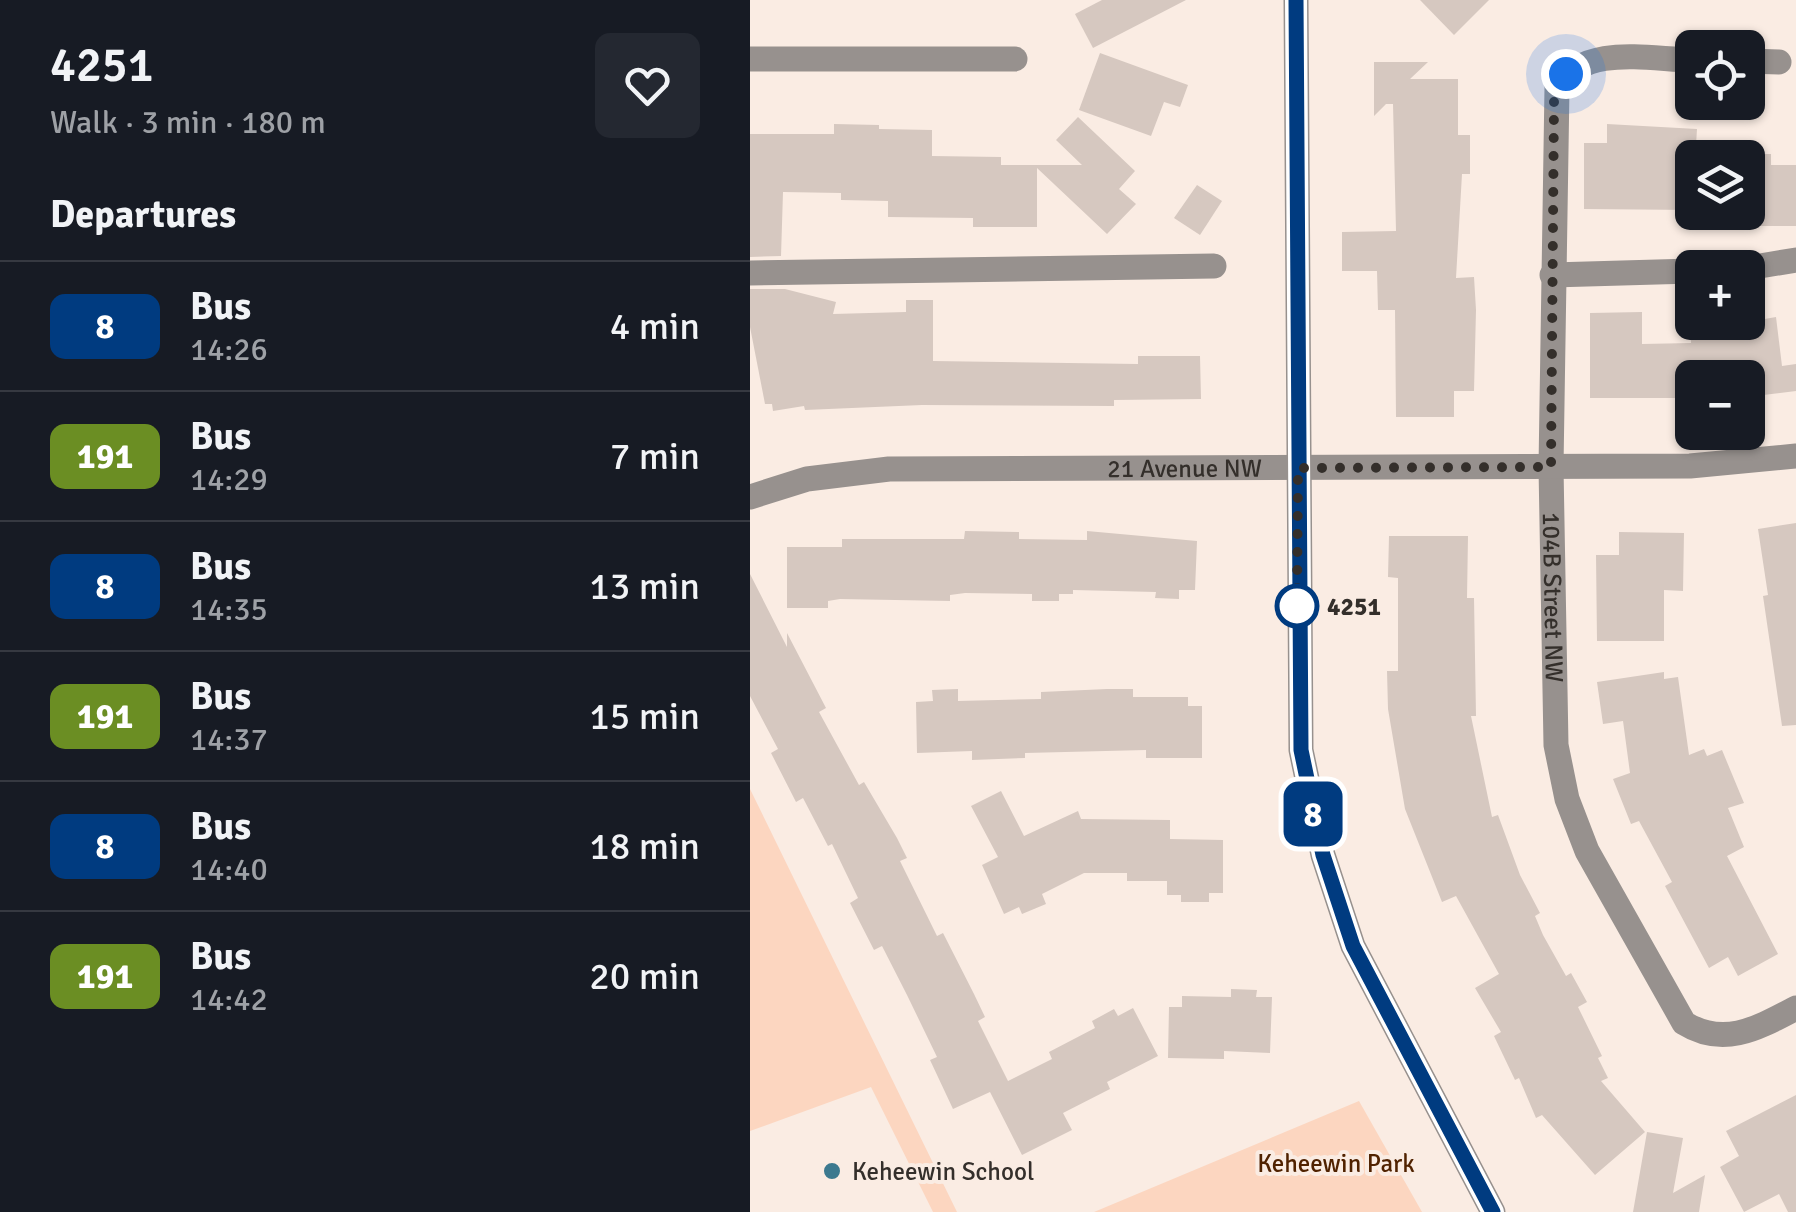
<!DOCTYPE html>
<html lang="en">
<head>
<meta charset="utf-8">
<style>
	body { margin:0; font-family:Signika,sans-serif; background:#242831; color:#f1f3f6; height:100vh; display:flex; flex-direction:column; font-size:38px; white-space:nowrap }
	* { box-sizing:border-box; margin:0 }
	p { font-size:32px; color:#9ea1a6 }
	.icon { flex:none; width:55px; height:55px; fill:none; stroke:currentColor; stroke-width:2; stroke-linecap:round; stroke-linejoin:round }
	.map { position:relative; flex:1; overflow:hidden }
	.panel { display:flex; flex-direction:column; background:#171b24; width:750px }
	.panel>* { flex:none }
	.badge { padding:0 20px; border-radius:15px; font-size:35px; line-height:65px }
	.controls { position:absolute; left:925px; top:30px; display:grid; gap:20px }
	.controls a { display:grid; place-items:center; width:90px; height:90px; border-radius:15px; background:#171b24; box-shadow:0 2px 8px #0004; font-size:50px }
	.you { position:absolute; width:50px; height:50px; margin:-25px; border:8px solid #fff; border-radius:50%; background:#1a73e8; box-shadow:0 0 0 15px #1a73e833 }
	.map>.badge { position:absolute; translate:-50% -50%; box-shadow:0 0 0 5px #fff }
	h2 { padding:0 50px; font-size:38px; line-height:90px }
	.round { display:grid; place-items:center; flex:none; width:105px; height:105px; border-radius:15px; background:#242831 }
	.overview { display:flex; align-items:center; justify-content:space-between; height:170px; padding:0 50px }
	h1 { font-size:48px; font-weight:600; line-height:75px }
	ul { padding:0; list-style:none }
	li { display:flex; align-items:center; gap:30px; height:130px; padding:0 50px; border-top:2px solid #363941 }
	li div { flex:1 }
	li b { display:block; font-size:38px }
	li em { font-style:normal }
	li .badge { min-width:110px; font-weight:700; text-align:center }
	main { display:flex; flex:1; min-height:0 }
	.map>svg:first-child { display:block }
	.green { fill:#fcd6c0 }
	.building { fill:#d6c8c0 }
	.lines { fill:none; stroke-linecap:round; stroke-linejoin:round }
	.minor { stroke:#97918e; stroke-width:25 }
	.line-casing { stroke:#fff; stroke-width:22 }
	.line { stroke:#003b80; stroke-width:15 }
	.walk { stroke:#342f2b; stroke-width:10; stroke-dasharray:0 18 }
	.stop-dot { fill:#fff; stroke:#003b80; stroke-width:5 }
	.poi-dot { fill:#3c798f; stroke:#faece3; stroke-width:4 }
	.labels { text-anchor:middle; stroke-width:8; stroke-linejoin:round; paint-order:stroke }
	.street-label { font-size:25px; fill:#342f2b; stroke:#faece3 }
	.stop-label { font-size:25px; font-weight:bold; fill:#342f2b; stroke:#faece3; text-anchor:start }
	.park-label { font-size:25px; fill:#502200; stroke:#faece3 }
	.poi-label { font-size:25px; fill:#342f2b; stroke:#faece3; text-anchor:start }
</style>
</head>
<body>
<main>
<section class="panel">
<div class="overview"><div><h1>4251</h1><p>Walk · 3 min · 180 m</p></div><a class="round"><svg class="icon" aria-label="heart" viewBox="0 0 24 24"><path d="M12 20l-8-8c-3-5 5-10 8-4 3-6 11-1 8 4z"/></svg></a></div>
<h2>Departures</h2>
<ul>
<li><span class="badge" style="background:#003b80;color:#fff">8</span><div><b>Bus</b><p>14:26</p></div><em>4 min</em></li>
<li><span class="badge" style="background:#6b8e23;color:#fff">191</span><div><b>Bus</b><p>14:29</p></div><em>7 min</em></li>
<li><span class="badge" style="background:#003b80;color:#fff">8</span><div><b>Bus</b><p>14:35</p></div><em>13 min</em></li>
<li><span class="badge" style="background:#6b8e23;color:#fff">191</span><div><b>Bus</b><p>14:37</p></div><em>15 min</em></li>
<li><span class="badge" style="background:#003b80;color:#fff">8</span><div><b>Bus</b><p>14:40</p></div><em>18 min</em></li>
<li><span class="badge" style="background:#6b8e23;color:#fff">191</span><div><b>Bus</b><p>14:42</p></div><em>20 min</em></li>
</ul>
</section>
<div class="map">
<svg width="1046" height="1212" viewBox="0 0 1046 1212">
	<rect width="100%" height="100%" fill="#faece3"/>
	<g class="green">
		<polygon points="0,789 207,1212 183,1212 121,1087 0,1131"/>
		<polygon points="609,1101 672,1212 344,1212"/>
	</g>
	<g class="building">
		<polygon points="352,0 436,0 343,48 325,14"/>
		<polygon points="670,0 739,0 704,35"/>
		<polygon points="350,53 438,85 430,107 414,102 401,136 329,110"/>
		<polygon points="624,62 678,62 660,79 708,79 708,135 720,135 720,174 712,174 706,278 724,277 726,310 724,391 704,391 704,417 646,417 645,310 628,310 627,271 592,271 592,232 646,231 643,104 636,104 624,116"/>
		<polygon points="328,117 385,171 369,189 386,204 357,234 287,168 287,227 223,227 223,218 138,217 138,201 91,200 91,193 33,192 31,256 0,257 0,134 84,134 84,124 129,125 129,129 182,130 182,156 251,157 251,165 332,165 306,140"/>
		<polygon points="857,124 947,129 942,210 834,209 834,143 857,143"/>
		<polygon points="998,154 1021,154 1021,165 1046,165 1046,226 998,226"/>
		<polygon points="447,185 472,201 450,235 424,218"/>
		<polygon points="0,289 35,289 86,302 83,314 156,312 156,300 183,300 183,361 388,364 388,356 450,356 451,399 364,400 364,406 172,405 55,410 54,406 23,411 22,404 15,404 0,327"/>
		<polygon points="892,312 892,344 941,343 940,322 998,322 1026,317 1032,366 1046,364 1046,391 1005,396 1004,382 998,382 998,378 942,378 942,398 840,398 840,313"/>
		<polygon points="1046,523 1046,725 1032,726 1013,596 1018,595 1008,529"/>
		<polygon points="215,531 269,532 269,539 337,540 337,531 447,541 445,590 429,590 429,599 405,598 406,592 323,590 323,594 309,594 309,601 282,601 282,594 215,593 200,595 200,601 90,599 78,601 78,608 37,608 37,547 92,547 92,539 214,539"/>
		<polygon points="869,532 934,533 933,591 914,590 914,641 847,641 846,555 869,555"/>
		<polygon points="639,536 718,536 717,598 724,598 726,716 721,716 742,817 748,815 770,875 790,913 785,916 793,935 816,976 821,973 837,1002 828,1007 852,1056 848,1058 858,1078 851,1081 895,1132 845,1175 792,1115 786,1118 769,1078 765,1080 744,1036 751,1032 725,988 749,974 706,896 692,902 655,809 638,709 637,671 648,671 648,578 638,577"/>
		<polygon points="0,574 37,647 37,633 76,708 69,712 109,785 114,782 147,838 157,858 150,861 187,936 193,933 224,994 235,1017 228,1021 258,1081 302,1059 299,1052 345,1028 342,1021 364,1009 368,1016 383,1008 408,1056 357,1082 360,1089 313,1113 322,1130 272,1155 240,1092 203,1109 180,1060 187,1057 157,995 132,946 124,950 100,903 108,898 82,844 78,846 53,798 46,802 21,753 28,749 0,696"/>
		<polygon points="914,672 914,679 928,677 939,755 954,749 957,756 972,750 994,803 978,808 994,847 977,856 1028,954 988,976 978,957 959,968 915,886 922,882 889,821 881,824 863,779 880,773 873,721 853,724 847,682"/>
		<polygon points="208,689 208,701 291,699 291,692 357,689 383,689 383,697 438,697 438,706 452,706 452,758 396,758 396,750 275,753 275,758 222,760 222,751 167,753 166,702 183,701 182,690"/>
		<polygon points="251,791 274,836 328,811 331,819 420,820 420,839 473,840 473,893 459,893 459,902 431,902 431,895 417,895 417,881 377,881 377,873 334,873 292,894 296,904 272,914 269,907 254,914 232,865 248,857 221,806"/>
		<polygon points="481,989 507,990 506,997 522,997 520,1053 474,1051 474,1059 418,1058 419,1007 432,1007 432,996 481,997"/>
		<polygon points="1046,1095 1046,1212 1038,1212 1029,1194 994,1212 970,1167 989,1156 976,1131"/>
		<polygon points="897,1132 933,1138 923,1193 955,1175 949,1212 883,1212"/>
	</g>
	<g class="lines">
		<g class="minor">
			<polyline points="546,0 551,750 573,855 603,946 743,1212"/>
			<polyline points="0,59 265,59"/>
			<path id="s1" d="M942 60C896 59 836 44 807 87L801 467 806 745 817 799 837 851 934 1023C974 1048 1008 1028 1046 1008"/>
			<polyline points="998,61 1029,62"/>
			<polyline points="998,268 1046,260"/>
			<polyline points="0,273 464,266"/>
			<polyline points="802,275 942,271"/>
			<path id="s2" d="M0 497 57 479 139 469 940 466 1046 456"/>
		</g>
	</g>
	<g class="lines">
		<g class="line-casing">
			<polyline id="line" points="546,0 551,750 573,855 603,946 743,1212"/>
		</g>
		<use href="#line" class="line"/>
		<polyline class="walk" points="547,606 548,468 801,467 804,102 816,74"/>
	</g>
	<circle class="stop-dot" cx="547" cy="606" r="20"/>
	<circle class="poi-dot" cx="82" cy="1171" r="10"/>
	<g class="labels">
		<g class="street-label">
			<text dy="9" stroke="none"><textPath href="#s2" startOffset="438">21 Avenue NW</textPath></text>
			<text dy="9" stroke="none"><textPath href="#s1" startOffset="655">104B Street NW</textPath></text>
		</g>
		<g class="stop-label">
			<text x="577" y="615">4251</text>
		</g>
		<g class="park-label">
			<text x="586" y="1172">Keheewin Park</text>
		</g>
		<g class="poi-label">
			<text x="102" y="1180">Keheewin School</text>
		</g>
	</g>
</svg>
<div class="controls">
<a><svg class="icon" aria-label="locate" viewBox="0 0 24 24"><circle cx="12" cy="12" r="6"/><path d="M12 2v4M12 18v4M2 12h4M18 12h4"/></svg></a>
<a><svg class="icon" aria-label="layers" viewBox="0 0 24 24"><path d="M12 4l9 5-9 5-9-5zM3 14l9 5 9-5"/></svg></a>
<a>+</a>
<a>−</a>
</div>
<div class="you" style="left:816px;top:74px"></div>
<b class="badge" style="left:563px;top:814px;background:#003b80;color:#fff">8</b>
</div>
</main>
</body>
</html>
